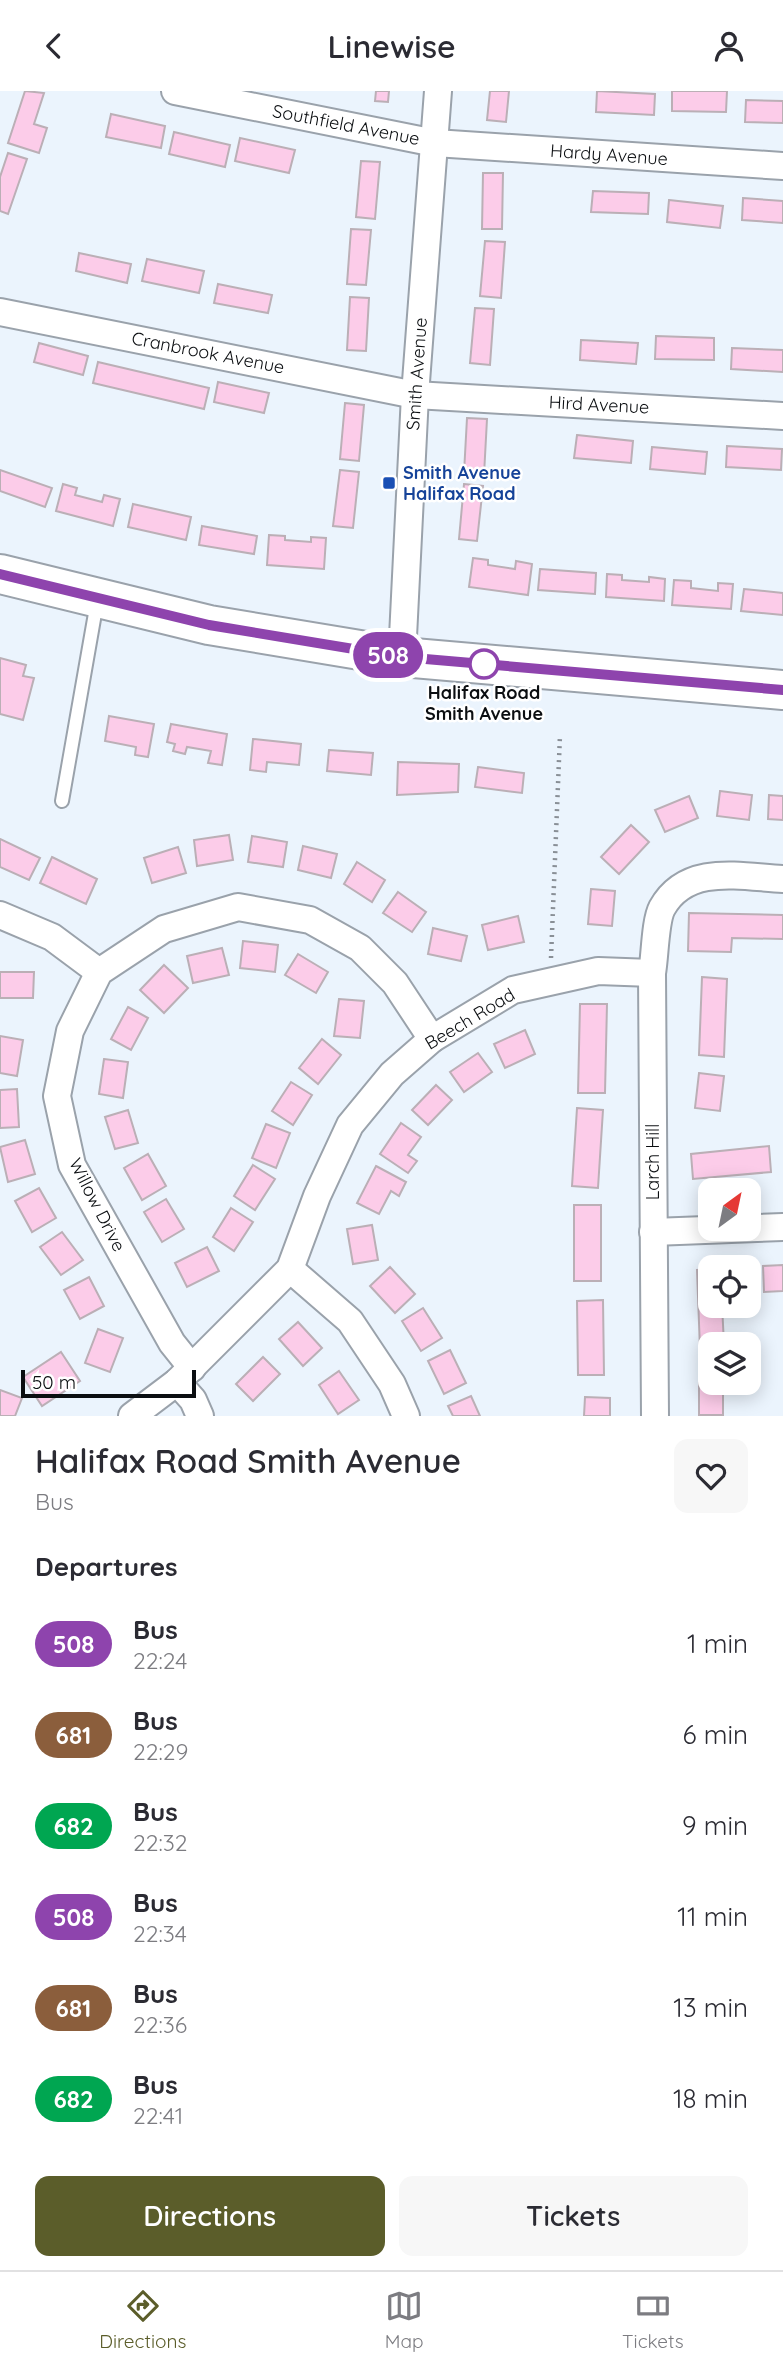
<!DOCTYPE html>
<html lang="en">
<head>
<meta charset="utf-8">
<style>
	body { margin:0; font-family:Quicksand,sans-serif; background:#f7f7f7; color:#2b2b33; height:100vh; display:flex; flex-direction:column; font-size:26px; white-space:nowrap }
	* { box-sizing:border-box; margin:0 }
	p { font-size:23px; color:#7c7c81 }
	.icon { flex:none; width:38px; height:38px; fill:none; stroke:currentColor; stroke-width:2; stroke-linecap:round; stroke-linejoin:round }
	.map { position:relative; height:1325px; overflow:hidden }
	.sheet { display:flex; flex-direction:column; background:#fff; flex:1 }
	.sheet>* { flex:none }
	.badge { padding:0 14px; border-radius:23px; font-size:24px; line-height:46px }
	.needle { width:46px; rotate:33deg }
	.buttons { position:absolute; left:698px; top:1087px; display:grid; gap:14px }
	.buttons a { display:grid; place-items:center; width:63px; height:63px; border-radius:14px; background:#fff; box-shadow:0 4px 18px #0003; font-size:35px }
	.scale { position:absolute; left:21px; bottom:18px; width:175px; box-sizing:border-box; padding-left:7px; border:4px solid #0b0e11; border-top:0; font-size:19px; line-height:24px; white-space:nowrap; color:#0b0e11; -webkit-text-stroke:5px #fff; paint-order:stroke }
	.map>.badge { position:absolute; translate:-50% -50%; box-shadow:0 0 0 4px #fff }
	h2 { padding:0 35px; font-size:26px; line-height:63px }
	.round { display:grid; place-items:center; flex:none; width:74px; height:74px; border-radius:14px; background:#f7f7f7 }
	.headline { display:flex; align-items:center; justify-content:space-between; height:119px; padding:0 35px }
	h1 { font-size:33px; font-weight:600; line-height:52px }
	.cta { display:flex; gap:14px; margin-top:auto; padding:14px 35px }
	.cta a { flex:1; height:80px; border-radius:14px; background:#5b5d2a; color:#fff; font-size:28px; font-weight:600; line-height:80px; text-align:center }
	.cta a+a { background:#f7f7f7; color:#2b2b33 }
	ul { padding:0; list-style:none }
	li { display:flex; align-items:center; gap:21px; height:91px; padding:0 35px }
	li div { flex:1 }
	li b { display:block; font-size:26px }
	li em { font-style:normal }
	li .badge { min-width:77px; font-weight:700; text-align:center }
	header { display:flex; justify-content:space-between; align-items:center; height:91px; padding:0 35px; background:#fff; font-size:32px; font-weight:600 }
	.dock { display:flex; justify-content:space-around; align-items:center; height:98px; border-top:2px solid #e1e1e2; background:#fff; font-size:19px; color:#7c7c81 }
	.dock a { display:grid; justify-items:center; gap:4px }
	.dock .active { color:#5b5d2a }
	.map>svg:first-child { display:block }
	.building { fill:#fccce9; stroke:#bbafb6; stroke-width:2 }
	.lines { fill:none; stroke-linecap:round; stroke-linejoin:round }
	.lane-casing { stroke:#9aa2ab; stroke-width:16 }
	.street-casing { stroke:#9aa2ab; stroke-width:30 }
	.highway-casing { stroke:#9aa2ab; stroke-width:42 }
	.path { stroke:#898f96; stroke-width:4.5; stroke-dasharray:2 5; stroke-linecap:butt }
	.lane { stroke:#fff; stroke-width:12 }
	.street { stroke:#fff; stroke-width:26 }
	.highway { stroke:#fff; stroke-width:38 }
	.line-casing { stroke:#fff; stroke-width:16 }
	.line { stroke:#8e44ad; stroke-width:10 }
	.transit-dot { fill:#1a4fb4; stroke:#fff; stroke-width:2.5 }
	.stop-dot { fill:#fff; stroke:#8e44ad; stroke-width:3.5 }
	.labels { text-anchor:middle; stroke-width:5; stroke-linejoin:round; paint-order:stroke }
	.street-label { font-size:18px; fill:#0b0e11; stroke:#fff }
	.transit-label { font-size:18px; font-weight:bold; fill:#164399; stroke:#fff; text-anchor:start }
	.stop-label { font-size:18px; font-weight:bold; fill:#0b0e11; stroke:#fff }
</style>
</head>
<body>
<header><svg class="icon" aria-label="back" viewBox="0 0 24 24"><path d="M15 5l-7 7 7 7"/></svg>Linewise<svg class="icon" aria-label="person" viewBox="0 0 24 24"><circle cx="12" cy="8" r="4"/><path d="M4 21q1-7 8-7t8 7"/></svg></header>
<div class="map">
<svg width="783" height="1325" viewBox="0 0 783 1325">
	<rect width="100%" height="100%" fill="#ebf4fd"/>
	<g class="building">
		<polygon points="25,0 44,2 34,33 47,37 39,62 8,52"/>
		<polygon points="376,0 389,0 388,11 375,10"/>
		<polygon points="490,0 509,0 506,31 487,29"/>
		<polygon points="597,0 655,3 654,24 596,21"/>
		<polygon points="672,0 727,0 726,21 672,20"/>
		<polygon points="746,9 783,10 783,32 745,31"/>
		<polygon points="111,23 165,35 161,57 106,46"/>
		<polygon points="174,41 230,54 225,76 169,63"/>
		<polygon points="240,47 295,59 289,82 235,70"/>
		<polygon points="8,62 27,68 8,123 0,120 0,86"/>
		<polygon points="361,70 380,71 375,128 356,126"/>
		<polygon points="483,82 503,82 502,138 482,138"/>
		<polygon points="593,100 649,102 648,123 591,121"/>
		<polygon points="743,107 783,110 783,132 742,129"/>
		<polygon points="669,109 723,115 720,137 667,131"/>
		<polygon points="351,138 371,139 366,194 347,193"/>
		<polygon points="485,150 505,151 501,207 480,205"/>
		<polygon points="79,162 131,173 127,192 76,180"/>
		<polygon points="147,168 204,180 199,202 142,190"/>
		<polygon points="218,193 272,204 268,222 214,212"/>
		<polygon points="350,206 369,207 366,260 347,259"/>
		<polygon points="475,217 494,218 490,274 470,272"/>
		<polygon points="656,245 714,247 714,269 655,268"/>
		<polygon points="581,249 638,252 636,273 580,269"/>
		<polygon points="39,252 88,265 83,284 34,271"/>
		<polygon points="732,257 783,259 783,281 731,278"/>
		<polygon points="98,271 209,297 204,318 93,292"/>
		<polygon points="218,291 269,302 264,322 214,311"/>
		<polygon points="345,312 364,314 359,370 340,368"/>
		<polygon points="467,327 487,328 484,384 464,382"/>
		<polygon points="577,344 633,350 631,372 574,367"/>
		<polygon points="727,355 782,358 781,379 726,376"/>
		<polygon points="652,356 707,361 705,383 650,378"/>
		<polygon points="0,379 52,397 45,416 0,400"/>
		<polygon points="340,379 359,381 353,437 333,435"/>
		<polygon points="63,393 77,397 75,404 102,411 104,404 120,408 113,435 56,420"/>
		<polygon points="464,393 483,395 477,450 459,448"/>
		<polygon points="133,413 191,426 186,449 128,436"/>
		<polygon points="202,435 257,445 254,463 199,454"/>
		<polygon points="269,444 285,445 285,449 311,451 311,446 326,447 324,478 267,474"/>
		<polygon points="473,467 488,469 488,474 515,478 516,470 532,473 528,504 469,496"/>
		<polygon points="540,478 596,482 595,503 538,499"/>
		<polygon points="607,483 622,484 622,489 649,491 649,486 665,488 664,510 606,506"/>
		<polygon points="674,489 691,490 691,497 718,500 718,492 733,493 731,518 672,514"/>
		<polygon points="744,498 783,502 783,524 741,520"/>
		<polygon points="0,567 26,574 23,585 34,587 23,629 0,623"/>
		<polygon points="109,625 154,633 148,666 135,664 136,656 105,650"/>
		<polygon points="171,633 227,643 222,674 208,672 211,660 187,656 185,663 173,660 175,653 167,651"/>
		<polygon points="253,648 301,653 299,674 267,671 266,681 250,679"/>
		<polygon points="329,659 373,662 371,684 327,680"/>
		<polygon points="398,671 459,673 458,701 397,704"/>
		<polygon points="478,676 524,682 522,702 475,696"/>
		<polygon points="720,700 752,704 749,729 717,725"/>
		<polygon points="769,704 783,705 783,729 768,728"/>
		<polygon points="689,705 698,727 665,741 655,719"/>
		<polygon points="631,734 649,751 619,783 601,766"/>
		<polygon points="229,744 233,769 197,775 194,749"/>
		<polygon points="252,745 287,751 283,776 248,771"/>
		<polygon points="0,748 40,767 29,789 0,776"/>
		<polygon points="303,755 337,763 331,787 298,779"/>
		<polygon points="178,756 186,782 152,792 144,767"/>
		<polygon points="52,766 97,788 86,813 40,792"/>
		<polygon points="357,771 385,789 372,811 344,793"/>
		<polygon points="591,798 615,800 612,835 588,833"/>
		<polygon points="398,801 426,821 412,841 383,822"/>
		<polygon points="689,822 783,824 783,848 732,847 731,861 688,860"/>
		<polygon points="518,825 524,851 488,859 482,834"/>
		<polygon points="433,837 467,845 461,870 428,863"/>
		<polygon points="243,850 278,854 275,881 240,877"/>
		<polygon points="222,857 229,884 193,892 187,865"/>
		<polygon points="298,863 328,881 316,902 285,884"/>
		<polygon points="164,874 188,897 164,922 140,899"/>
		<polygon points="0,881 34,881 33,907 0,907"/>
		<polygon points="702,886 727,888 724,966 699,964"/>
		<polygon points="339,908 364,910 360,947 334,945"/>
		<polygon points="580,913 607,913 605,1002 578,1002"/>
		<polygon points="128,916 148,927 131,959 111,948"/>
		<polygon points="525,939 535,963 505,977 494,953"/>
		<polygon points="0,945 23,949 17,985 0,982"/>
		<polygon points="322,948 341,964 318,993 299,977"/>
		<polygon points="478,962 492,981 464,1001 450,981"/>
		<polygon points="104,968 128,971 123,1007 99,1003"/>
		<polygon points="699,982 724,985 720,1020 695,1017"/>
		<polygon points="291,991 312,1004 293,1034 272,1020"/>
		<polygon points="436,994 452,1009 428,1034 412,1019"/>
		<polygon points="17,998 19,1036 0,1037 0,999"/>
		<polygon points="577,1017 603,1019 598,1097 572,1095"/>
		<polygon points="128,1019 138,1052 115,1058 105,1026"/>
		<polygon points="401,1032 421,1046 408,1064 417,1070 408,1082 380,1063"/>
		<polygon points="266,1033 290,1042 276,1077 252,1067"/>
		<polygon points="25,1049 35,1083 8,1091 0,1056"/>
		<polygon points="769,1055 771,1081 693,1088 691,1063"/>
		<polygon points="148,1063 166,1095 142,1109 124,1077"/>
		<polygon points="253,1074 275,1088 255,1119 234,1105"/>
		<polygon points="376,1075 406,1091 399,1105 391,1100 379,1123 357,1112"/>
		<polygon points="39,1097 56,1127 32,1141 15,1110"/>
		<polygon points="166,1108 184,1138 162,1151 144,1121"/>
		<rect x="574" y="1114" width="27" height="76"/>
		<polygon points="231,1117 253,1131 234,1160 213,1146"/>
		<polygon points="372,1134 378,1169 353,1173 347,1138"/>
		<polygon points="62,1141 83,1169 61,1184 40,1156"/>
		<polygon points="207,1156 219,1180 187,1196 175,1172"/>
		<polygon points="783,1174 783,1200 764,1201 763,1175"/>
		<polygon points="390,1176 415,1203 395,1222 370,1195"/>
		<polygon points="710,1178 710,1214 722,1214 724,1253 710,1253 710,1257 700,1258 697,1179"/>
		<polygon points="89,1186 104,1215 80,1228 64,1199"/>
		<polygon points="603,1209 604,1284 578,1284 577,1210"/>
		<polygon points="423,1217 442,1247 421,1260 402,1230"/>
		<polygon points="298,1231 322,1257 303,1275 279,1248"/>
		<polygon points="98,1238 123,1247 110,1281 85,1272"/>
		<polygon points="450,1259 466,1292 444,1303 428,1270"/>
		<polygon points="61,1261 80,1290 42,1315 23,1286"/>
		<polygon points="263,1266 280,1283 253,1310 236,1293"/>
		<polygon points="339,1280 359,1309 338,1323 319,1294"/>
		<polygon points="699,1286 710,1286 710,1292 723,1292 723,1324 699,1324"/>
		<polygon points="0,1299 22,1307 15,1325 0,1325"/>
		<polygon points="471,1305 480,1325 453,1325 448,1315"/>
		<polygon points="585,1306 610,1307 610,1325 584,1325"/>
	</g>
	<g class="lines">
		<g class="lane-casing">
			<polyline id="lane" points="62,710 97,511"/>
		</g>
		<g class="street-casing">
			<g id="street">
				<polyline points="175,0 435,52 783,75"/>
				<polyline points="0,221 415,304 783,325"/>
				<polyline points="402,566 415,304 438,0"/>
				<polyline points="0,824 52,846 99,881"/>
				<polyline points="653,1141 783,1136"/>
				<polyline points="290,1178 350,1230 392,1293 406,1325"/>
				<polyline points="192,1277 172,1252 72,1074 57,1005 70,940 99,881 164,838 238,816 310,829 360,857 395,892 432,948"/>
				<polyline points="177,1291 193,1309 200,1325"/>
				<polyline points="132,1325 177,1291 290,1178 317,1105 350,1034 392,983 432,948 513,899 598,880 652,882"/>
				<path d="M655 1325 652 882C655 866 655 830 662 817 687 772 742 786 783 788"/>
			</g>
		</g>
		<g class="highway-casing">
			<polyline id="highway" points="0,483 209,534 402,566 783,599"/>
		</g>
		<polyline class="path" points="551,867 560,644"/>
		<use href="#lane" class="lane"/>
		<use href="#street" class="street"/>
		<use href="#highway" class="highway"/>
	</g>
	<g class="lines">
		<g class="line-casing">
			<polyline id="line" points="0,483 209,534 402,566 783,599"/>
		</g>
		<use href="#line" class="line"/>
	</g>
	<rect class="transit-dot" x="382" y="385" width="14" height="14" rx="3.5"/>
	<circle class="stop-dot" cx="484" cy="573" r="14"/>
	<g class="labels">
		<g class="street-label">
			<text transform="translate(346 34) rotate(11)" y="6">Southfield Avenue</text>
			<text transform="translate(609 64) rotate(4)" y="6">Hardy Avenue</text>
			<text transform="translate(208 262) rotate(11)" y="6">Cranbrook Avenue</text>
			<text transform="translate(417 283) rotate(-86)" y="6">Smith Avenue</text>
			<text transform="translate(599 314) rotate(3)" y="6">Hird Avenue</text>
			<text transform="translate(470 928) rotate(-31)" y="6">Beech Road</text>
			<text transform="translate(653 1071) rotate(-90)" y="6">Larch Hill</text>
			<text transform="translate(97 1114) rotate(63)" y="6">Willow Drive</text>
		</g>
		<g class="transit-label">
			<text x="403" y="388">Smith Avenue<tspan x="403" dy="21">Halifax Road</tspan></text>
		</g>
		<g class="stop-label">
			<text x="484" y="608">Halifax Road<tspan x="484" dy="21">Smith Avenue</tspan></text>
		</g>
	</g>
</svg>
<div class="buttons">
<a><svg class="needle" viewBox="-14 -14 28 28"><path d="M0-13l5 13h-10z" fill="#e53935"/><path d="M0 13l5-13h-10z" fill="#7c7c81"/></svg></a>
<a><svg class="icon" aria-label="locate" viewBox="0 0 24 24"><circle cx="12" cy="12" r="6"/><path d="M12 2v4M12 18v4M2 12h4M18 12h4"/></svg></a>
<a><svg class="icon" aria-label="layers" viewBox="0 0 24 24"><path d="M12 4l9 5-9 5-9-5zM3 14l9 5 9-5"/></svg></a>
</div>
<div class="scale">50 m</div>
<b class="badge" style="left:388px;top:564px;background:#8e44ad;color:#fff">508</b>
</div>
<section class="sheet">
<div class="headline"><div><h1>Halifax Road Smith Avenue</h1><p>Bus</p></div><a class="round"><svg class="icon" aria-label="heart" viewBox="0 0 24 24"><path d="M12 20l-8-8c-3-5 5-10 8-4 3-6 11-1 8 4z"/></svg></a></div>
<h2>Departures</h2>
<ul>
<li><span class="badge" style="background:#8e44ad;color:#fff">508</span><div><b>Bus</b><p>22:24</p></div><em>1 min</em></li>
<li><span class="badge" style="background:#8b5e3c;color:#fff">681</span><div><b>Bus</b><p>22:29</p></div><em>6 min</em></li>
<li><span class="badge" style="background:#00a651;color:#fff">682</span><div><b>Bus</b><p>22:32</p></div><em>9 min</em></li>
<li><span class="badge" style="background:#8e44ad;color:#fff">508</span><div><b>Bus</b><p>22:34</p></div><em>11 min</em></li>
<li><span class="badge" style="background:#8b5e3c;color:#fff">681</span><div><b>Bus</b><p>22:36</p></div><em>13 min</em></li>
<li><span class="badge" style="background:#00a651;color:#fff">682</span><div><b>Bus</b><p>22:41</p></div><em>18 min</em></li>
</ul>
<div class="cta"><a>Directions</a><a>Tickets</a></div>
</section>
<nav class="dock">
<a class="active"><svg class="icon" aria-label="directions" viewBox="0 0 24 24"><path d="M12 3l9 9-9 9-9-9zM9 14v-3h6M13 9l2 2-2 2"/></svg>Directions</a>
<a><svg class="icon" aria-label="map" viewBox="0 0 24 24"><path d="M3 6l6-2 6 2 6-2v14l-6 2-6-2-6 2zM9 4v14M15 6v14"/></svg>Map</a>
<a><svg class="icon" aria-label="tickets" viewBox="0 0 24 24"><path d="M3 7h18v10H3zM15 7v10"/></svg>Tickets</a>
</nav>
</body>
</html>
